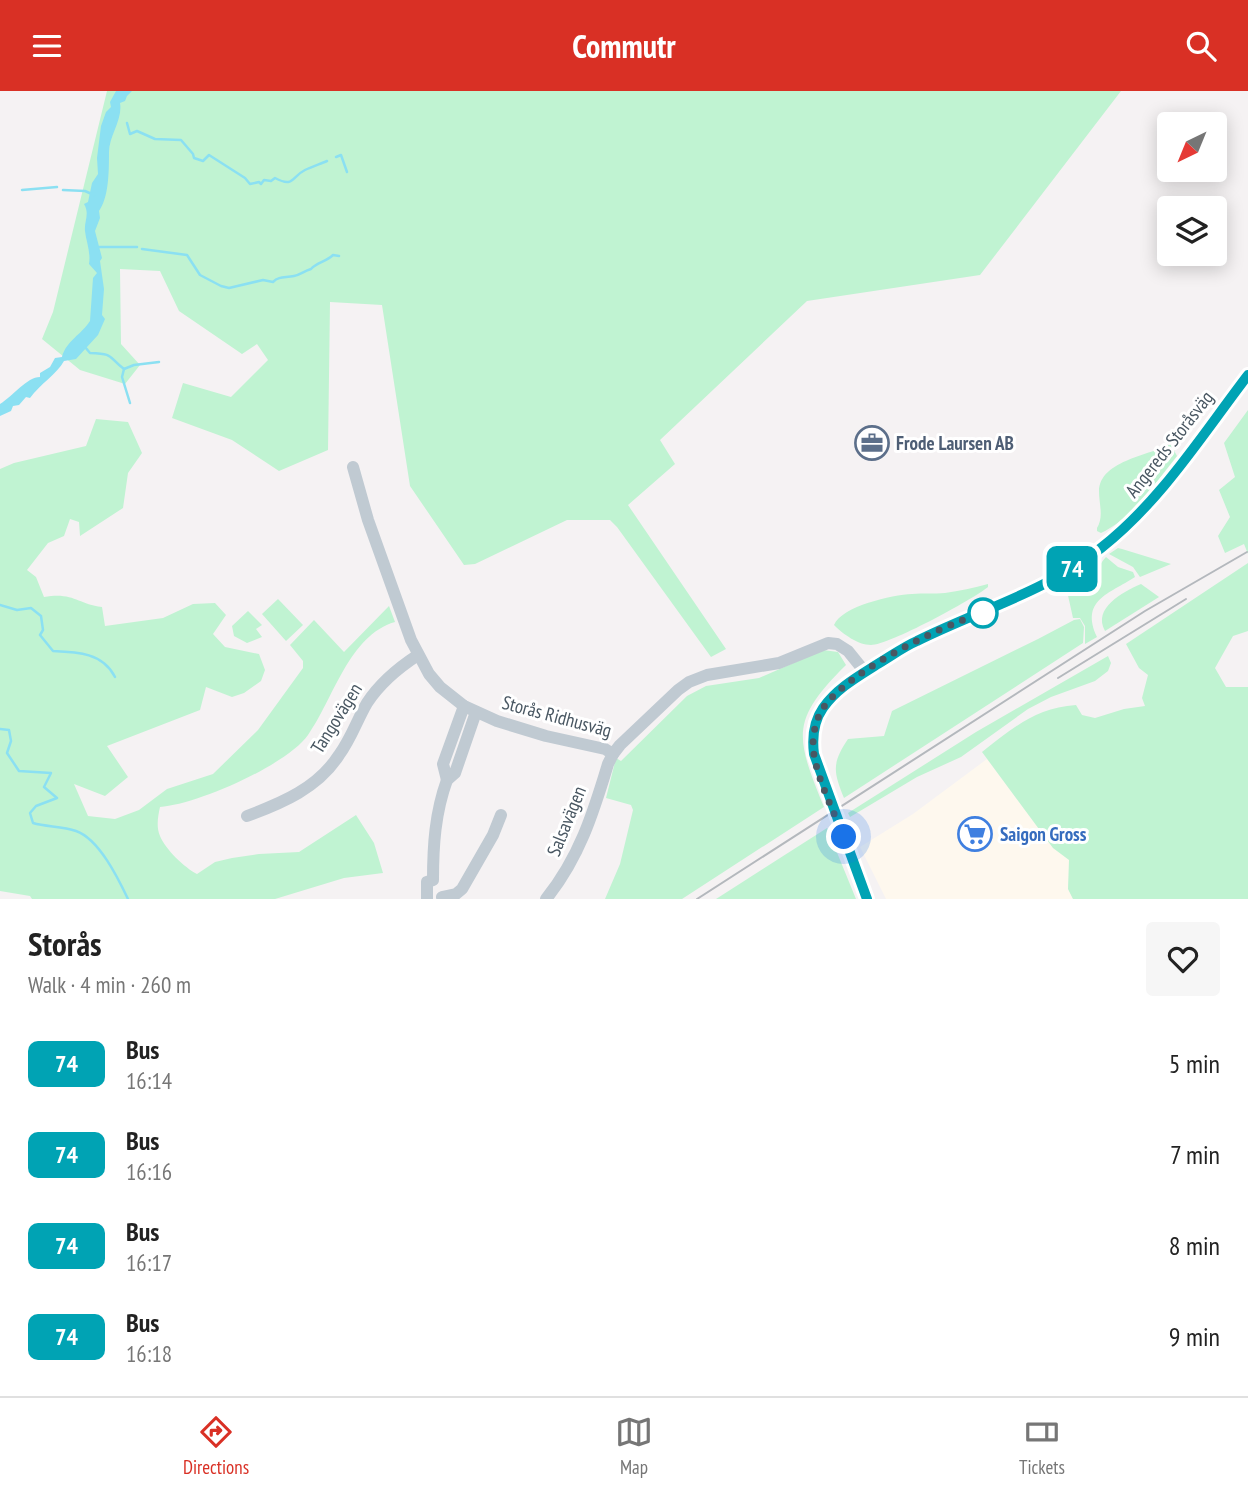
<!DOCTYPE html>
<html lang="en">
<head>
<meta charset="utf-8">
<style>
	body { margin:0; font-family:"PT Sans Narrow",sans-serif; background:#f6f6f6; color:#222; height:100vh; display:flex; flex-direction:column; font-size:26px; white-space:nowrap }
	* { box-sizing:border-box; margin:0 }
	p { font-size:23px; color:#767676 }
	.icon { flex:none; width:38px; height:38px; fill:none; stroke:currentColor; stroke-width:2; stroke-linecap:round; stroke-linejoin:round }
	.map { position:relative; height:808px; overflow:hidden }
	.details { display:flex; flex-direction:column; background:#fff; flex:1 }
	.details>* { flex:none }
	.badge { padding:0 14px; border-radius:10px; font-size:24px; line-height:46px }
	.needle { width:46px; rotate:223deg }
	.tools { position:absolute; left:1157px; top:21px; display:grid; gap:14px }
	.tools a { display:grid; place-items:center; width:70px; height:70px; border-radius:7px; background:#fff; box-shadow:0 4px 18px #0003; font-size:35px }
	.you { position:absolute; width:35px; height:35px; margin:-18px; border:5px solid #fff; border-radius:50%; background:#1a73e8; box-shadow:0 0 0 10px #1a73e833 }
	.map>.badge { position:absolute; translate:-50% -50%; box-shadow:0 0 0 4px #fff }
	.round { display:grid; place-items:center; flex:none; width:74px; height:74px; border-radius:7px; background:#f6f6f6 }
	.summary { display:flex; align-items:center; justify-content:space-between; height:119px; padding:0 28px }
	h1 { font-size:33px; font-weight:600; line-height:52px }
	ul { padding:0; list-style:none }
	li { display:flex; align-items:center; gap:21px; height:91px; padding:0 28px }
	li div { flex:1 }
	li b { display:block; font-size:26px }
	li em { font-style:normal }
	li .badge { min-width:77px; font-weight:700; text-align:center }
	header { display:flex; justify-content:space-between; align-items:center; height:91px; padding:0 28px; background:#d93025; color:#fff; font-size:32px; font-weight:600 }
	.tab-bar { display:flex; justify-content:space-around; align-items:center; height:98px; border-top:2px solid #e0e0e0; background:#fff; font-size:19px; color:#767676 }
	.tab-bar a { display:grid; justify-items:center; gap:4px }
	.tab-bar .current { color:#d93025 }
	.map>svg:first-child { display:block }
	.commercial { fill:#fef8ee }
	.green { fill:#c0f3d2 }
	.water { fill:#8be0f2 }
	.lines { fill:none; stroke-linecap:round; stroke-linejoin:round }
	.stream { stroke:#8be0f2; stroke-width:2.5 }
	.minor { stroke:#c0cad2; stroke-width:12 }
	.tram { stroke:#b4b8bd; stroke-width:2 }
	.line-casing { stroke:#fff; stroke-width:16 }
	.line { stroke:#00a3b4; stroke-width:10 }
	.walk { stroke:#495762; stroke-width:7; stroke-dasharray:0 12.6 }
	.stop-dot { fill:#fff; stroke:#00a3b4; stroke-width:3.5 }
	.labels { text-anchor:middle; stroke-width:6; stroke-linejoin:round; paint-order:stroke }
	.service-label { font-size:19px; font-weight:bold; fill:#4e5e75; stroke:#fff; text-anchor:start }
	.street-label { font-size:19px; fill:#495762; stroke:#fff }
	.shop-label { font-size:19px; font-weight:bold; fill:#366cbe; stroke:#fff; text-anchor:start }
</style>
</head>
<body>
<header><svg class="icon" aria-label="menu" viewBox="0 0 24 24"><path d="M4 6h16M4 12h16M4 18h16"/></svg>Commutr<svg class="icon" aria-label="search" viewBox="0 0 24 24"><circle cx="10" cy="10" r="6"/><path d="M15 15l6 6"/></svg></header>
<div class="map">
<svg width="1248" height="808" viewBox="0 0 1248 808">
	<rect width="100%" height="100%" fill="#f5f2f3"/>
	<polygon class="commercial" points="987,668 1053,757 1070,769 1068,798 1073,808 886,808 860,756 913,723"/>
	<g class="green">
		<polygon points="107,0 1121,0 980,184 807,210 660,349 675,373 628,414 726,558 711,566 617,436 610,429 567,429 475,473 464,474 410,395 382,214 330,211 328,359 279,380 232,349 172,327 183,292 231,306 268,269 257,253 242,263 179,220 160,180 120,178 121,253 140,274 125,293 80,279 42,248 53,221"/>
		<polygon points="1248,319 1248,463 1244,453 1225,462 1218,445 1230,426 1219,399 1235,386 1224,352"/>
		<path d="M96 328 128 331 142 362 128 382 123 417 80 445 79 431 70 428 64 445 48 452 27 479 36 486 44 506C74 501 77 513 102 516L105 535 163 527 193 513 215 512 226 524 213 543 225 556 259 563 265 579 261 590 244 602 232 606 206 596 200 619 107 655 128 686 105 705 74 693 88 725 115 728 139 719 167 698 213 683 258 639 303 577V570L290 554 314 529 344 561 389 515 395 531C349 544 333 609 308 644 287 674 196 714 160 716 158 725 156 736 160 745 165 758 185 777 197 783L215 771 232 767 259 763 299 761 356 724 374 752 383 782 344 787 275 808H32L30 805 0 800V378L14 372 86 355Z"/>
		<path d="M1168 354H1171L1177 365C1156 391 1133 427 1101 442L1097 440V437C1104 425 1099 414 1099 400 1100 370 1147 365 1168 354Z"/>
		<polygon points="1118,457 1122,458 1171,473 1140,486 1133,476 1109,463"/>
		<path d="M1106 466 1118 476 1133 481 1135 486C1109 503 1080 509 1097 546L1085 553V535L1080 527H1073L1067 500 1082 489 1086 490C1093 485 1099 474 1106 466Z"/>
		<path d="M1248 472V540L1233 545 1215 577 1226 596H1248V808H1073L1068 798 1069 769 1053 757 982 661C1013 637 1035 617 1076 614L1082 624 1095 627 1124 618 1145 615 1142 607 1148 584 1139 577 1126 553Z"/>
		<path d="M988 493V496C972 509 889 554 871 554 858 554 843 543 834 534 842 515 892 504 912 503 923 502 934 503 945 502 959 500 974 497 988 493Z"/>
		<path d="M1141 493 1159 506 1105 540C1092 517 1123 501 1141 493Z"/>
		<polygon points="278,508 303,534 286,550 262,523"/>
		<polygon points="248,520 262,534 256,538 262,546 247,552 234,545 232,535"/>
		<path d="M1080 528 1084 536 1083 552 844 707C833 680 832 672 848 648L884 645 892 620 1038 548 1074 529Z"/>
		<path d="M823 559 838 561 846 574C789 630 796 647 824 716L682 808H605L620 773 633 719 631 714 606 707 616 667 621 670 687 605 706 595 759 587Z"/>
		<polygon points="1108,565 1111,572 1108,580 1095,590 1051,606 1028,618 961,666 917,686 850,726 848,722 976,641"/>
		<polygon points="827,737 856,808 716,808"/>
	</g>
	<path class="water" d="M116 0H132L127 5 125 10 120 12C123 28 109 45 109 61 109 80 109 106 99 120L100 127 95 140 102 167 100 170 104 198 102 224 105 228 98 244 76 268 64 270C57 283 40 293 30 307L26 306 19 314 13 315 11 320 0 325V313C13 305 27 286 40 286V282L50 276 55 267 62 266C66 250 82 243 90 230L93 187 97 182 89 173C91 161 86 150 85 140 84 130 90 123 84 113L88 111 92 92 98 83 97 67 101 35 106 21 111 16 110 11Z"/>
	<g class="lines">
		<g class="stream">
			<path d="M127 32 130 43 137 40 155 48 181 49 193 63 194 67 203 70 209 64 245 87 250 93 259 91 261 93 264 89 271 90 275 87C294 97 291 86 305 79 311 76 320 73 327 70"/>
			<polyline points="336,66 341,64 347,81"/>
			<polyline points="22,99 57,96"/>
			<polyline points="63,99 85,100 94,104"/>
			<polyline points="99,156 137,156"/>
			<path d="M142 158 187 164 200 184 221 195 229 197 263 189 273 191C279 185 285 187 294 185 300 184 304 180 311 178 317 171 326 171 333 164L339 165"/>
			<path d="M85 256 90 262C115 263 107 265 124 278"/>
			<polyline points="124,278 134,274 159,271"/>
			<polyline points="124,278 122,286 130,312"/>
			<path d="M0 514 17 519 31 517 41 525 43 539 40 544 53 560C78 561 103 562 115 586"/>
			<path d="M0 638 9 639 11 650 7 662 19 680 51 682 44 696 57 707 36 715 30 722 33 732C47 736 62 735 76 740 99 748 118 787 128 808"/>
		</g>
		<g class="minor">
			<polyline points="353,376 368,429 411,549 429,583 440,596 464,615 497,630 546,645 605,658 613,663 620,654 678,599 689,591 707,584 779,572 828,552 837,553 848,560 865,581"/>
			<polyline points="464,615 443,673 447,689 455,682 476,621"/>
			<path d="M247 725C282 712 318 697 339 664 351 648 357 629 367 612 380 592 398 577 418 564"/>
			<polyline points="442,806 456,803 462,798 493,744 501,724"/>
			<path d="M427 808V791L433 789C433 755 435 722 447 689"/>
			<path d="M546 808C579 767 593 723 608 673L613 663"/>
			<polyline points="867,808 814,663 814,644 820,622 832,607 849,592 916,550 1044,494 1101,457 1132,430 1175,382 1248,284"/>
		</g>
		<g class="tram">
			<polyline points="1058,587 1186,508"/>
			<polyline points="697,808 1145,520 1247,461"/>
		</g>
	</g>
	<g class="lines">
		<g class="line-casing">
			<path id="line" d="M867 808 814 663C812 647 814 630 823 617 836 598 857 586 876 574 890 566 903 556 917 550 979 519 1046 501 1101 457 1161 410 1202 344 1248 284"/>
		</g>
		<use href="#line" class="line"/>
		<path class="walk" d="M844 746C833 719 814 682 813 654 813 640 817 624 826 613 854 578 940 535 983 522"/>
	</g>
	<defs>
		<g id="office-ring" transform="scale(1.75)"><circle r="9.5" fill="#fff" stroke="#5c6f8a" stroke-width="1.5"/><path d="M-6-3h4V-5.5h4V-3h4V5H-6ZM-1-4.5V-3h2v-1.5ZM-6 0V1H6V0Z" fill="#5c6f8a"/></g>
		<g id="supermarket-ring" transform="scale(1.75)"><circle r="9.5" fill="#fff" stroke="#3f7fe0" stroke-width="1.5"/><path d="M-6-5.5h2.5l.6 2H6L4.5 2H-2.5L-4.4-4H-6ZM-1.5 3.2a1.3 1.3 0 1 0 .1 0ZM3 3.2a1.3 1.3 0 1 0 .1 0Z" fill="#3f7fe0"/></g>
	</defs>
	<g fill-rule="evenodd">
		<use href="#office-ring" x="872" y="352"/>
		<use href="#supermarket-ring" x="975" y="743"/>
	</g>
	<circle class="stop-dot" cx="983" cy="522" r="14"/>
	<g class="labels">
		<g class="service-label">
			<text x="896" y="359">Frode Laursen AB</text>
		</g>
		<g class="street-label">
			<text transform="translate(1169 353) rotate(-52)" y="7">Angereds Storåsväg</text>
			<text transform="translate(557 625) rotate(15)" y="7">Storås Ridhusväg</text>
			<text transform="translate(336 627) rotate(-58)" y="7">Tangovägen</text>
			<text transform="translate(566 730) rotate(-68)" y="7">Salsavägen</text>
		</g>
		<g class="shop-label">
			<text x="1000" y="750">Saigon Gross</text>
		</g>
	</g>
</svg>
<div class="tools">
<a><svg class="needle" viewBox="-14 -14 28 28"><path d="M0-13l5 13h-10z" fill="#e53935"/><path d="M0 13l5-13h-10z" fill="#767676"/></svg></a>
<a><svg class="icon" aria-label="layers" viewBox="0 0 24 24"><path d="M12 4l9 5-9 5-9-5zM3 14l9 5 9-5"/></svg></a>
</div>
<div class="you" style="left:844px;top:746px"></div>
<b class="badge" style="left:1072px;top:478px;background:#00a3b4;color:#fff">74</b>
</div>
<section class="details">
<div class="summary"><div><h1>Storås</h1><p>Walk · 4 min · 260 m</p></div><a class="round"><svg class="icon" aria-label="heart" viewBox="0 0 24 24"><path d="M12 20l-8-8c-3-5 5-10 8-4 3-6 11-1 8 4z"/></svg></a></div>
<ul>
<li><span class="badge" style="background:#00a3b4;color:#fff">74</span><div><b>Bus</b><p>16:14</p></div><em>5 min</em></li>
<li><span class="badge" style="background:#00a3b4;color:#fff">74</span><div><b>Bus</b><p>16:16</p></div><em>7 min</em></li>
<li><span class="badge" style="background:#00a3b4;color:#fff">74</span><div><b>Bus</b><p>16:17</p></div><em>8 min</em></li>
<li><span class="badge" style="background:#00a3b4;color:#fff">74</span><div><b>Bus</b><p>16:18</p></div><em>9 min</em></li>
</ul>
</section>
<nav class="tab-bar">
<a class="current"><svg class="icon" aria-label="directions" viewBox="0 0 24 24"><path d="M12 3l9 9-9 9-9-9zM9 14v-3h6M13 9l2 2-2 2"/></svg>Directions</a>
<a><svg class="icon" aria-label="map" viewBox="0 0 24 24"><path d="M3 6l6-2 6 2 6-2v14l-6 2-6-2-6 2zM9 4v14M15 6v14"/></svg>Map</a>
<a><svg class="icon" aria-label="tickets" viewBox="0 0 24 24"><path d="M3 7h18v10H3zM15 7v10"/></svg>Tickets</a>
</nav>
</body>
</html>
